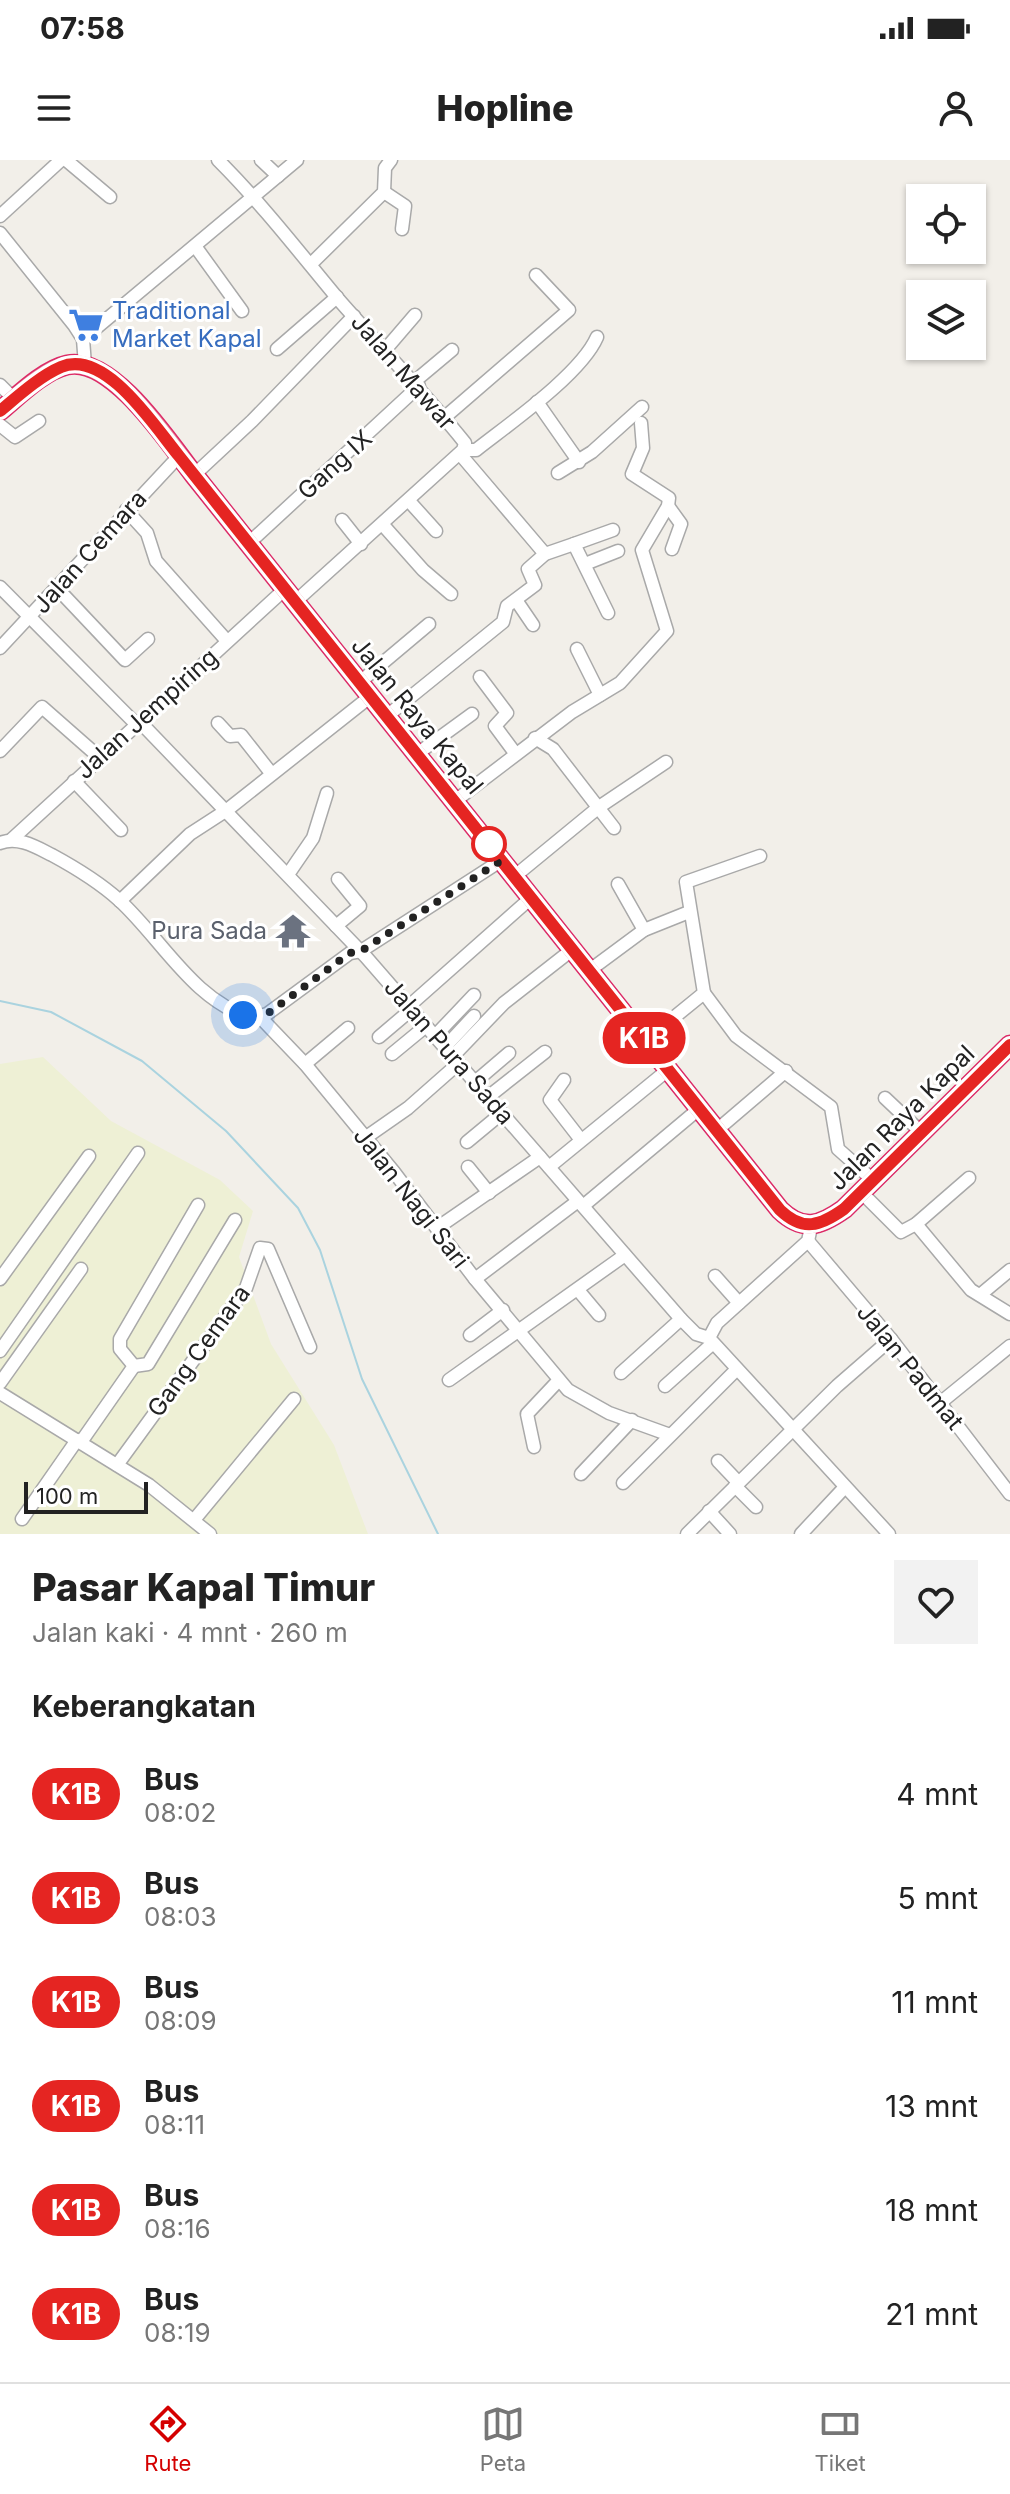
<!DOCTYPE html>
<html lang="id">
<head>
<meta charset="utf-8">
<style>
	body { margin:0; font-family:Inter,sans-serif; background:#f2f2f2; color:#222; height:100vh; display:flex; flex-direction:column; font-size:30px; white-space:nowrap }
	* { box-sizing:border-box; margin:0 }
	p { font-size:26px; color:#767676 }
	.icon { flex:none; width:44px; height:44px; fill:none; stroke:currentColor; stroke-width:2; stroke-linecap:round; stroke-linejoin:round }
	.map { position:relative; height:1374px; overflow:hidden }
	.side { display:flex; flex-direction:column; background:#fff; flex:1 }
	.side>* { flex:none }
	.badge { padding:0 16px; border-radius:26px; font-size:28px; line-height:52px }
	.tools { position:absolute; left:906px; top:24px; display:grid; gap:16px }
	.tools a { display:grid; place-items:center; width:80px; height:80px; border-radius:0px; background:#fff; box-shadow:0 2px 6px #0004; font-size:40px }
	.scale { position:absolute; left:24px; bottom:20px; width:124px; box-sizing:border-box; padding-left:8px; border:4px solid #222; border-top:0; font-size:22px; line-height:28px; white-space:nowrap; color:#222; -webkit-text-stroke:6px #fff; paint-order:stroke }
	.you { position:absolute; width:40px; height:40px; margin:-20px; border:6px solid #fff; border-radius:50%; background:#1a73e8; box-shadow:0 0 0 12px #1a73e833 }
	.map>.badge { position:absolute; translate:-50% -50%; box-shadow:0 0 0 4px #fff }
	h2 { padding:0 32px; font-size:30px; line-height:72px }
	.round { display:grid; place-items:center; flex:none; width:84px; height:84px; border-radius:0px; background:#f2f2f2 }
	.overview { display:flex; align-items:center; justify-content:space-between; height:136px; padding:0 32px }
	h1 { font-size:38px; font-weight:800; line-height:60px }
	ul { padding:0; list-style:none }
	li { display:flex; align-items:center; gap:24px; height:104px; padding:0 32px }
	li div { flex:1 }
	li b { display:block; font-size:30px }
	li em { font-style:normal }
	li .badge { min-width:88px; font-weight:700; text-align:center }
	.status { display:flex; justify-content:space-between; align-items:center; height:56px; padding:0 40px; background:#fff; direction:ltr }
	.status svg { height:22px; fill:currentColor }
	header { display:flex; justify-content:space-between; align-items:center; height:104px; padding:0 32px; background:#fff; font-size:36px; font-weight:800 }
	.tab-bar { display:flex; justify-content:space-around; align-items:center; height:112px; border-top:2px solid #e0e0e0; background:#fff; font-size:22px; color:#767676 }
	.tab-bar a { display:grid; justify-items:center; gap:4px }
	.tab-bar .active { color:#d40000 }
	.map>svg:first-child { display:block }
	.farmland { fill:#eef0d5 }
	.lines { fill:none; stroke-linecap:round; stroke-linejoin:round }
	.stream { stroke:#aad3df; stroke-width:2 }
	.minor-casing { stroke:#a9a9a9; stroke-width:15 }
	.highway-casing { stroke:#dc2a67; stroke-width:21 }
	.minor { stroke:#fff; stroke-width:12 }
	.highway { stroke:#e892a2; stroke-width:18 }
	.line-casing { stroke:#fff; stroke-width:18 }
	.line { stroke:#e52522; stroke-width:12 }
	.walk { stroke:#222; stroke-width:8; stroke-dasharray:0 14.4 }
	.stop-dot { fill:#fff; stroke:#e52522; stroke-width:4 }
	.labels { text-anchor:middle; stroke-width:6; stroke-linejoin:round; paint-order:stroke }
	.shop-label { font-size:24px; fill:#366cbe; stroke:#fff; text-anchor:start }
	.street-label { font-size:24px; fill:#222; stroke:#fff }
	.worship-label { font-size:24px; fill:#5b616d; stroke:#fff; text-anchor:end }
</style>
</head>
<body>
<div class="status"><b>07:58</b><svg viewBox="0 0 49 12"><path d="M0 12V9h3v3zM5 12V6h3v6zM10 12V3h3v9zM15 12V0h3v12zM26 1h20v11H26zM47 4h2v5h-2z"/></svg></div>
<header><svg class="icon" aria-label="menu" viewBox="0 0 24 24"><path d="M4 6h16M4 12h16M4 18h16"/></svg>Hopline<svg class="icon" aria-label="person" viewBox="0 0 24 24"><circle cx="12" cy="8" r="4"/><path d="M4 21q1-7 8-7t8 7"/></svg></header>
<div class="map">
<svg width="1010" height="1374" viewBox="0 0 1010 1374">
	<rect width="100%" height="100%" fill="#f2efe9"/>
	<polygon class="farmland" points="43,897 111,961 220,1020 253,1051 239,1097 271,1184 334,1285 368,1374 0,1374 0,904"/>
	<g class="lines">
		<polyline class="stream" points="0,841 51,852 142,901 226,971 298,1048 320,1090 362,1219 438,1374"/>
		<g class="minor-casing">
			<g id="minor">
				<polyline points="66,0 110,37"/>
				<path d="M218 0C262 44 299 92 339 140 381 188 425 233 465 283L463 290 296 441"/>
				<polyline points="261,0 278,16"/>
				<polyline points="384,32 405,46 402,69"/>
				<polyline points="0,56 61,0"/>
				<polyline points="0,73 74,165 83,179 85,205"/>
				<polyline points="195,86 242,151"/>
				<polyline points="312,103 384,32 385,8 391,0"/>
				<polyline points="83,179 297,0"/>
				<polyline points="277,189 337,137"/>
				<polyline points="385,190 415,155"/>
				<polyline points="415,221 452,190"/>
				<polyline points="0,225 14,239"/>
				<polyline points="537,242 579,302"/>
				<polyline points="445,257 569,150 536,115"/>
				<polyline points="0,265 15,277 39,261"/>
				<path d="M463 290H476C509 264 581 214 597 177"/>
				<polyline points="460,294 545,394"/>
				<polyline points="558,313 592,292 642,247"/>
				<polyline points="194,315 252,261 354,156"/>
				<polyline points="409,341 436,371"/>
				<polyline points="668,346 681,364 672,389"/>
				<polyline points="126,350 147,373 156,401 227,481"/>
				<polyline points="342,360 361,384"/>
				<polyline points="383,365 423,410 451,434"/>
				<polyline points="249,383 419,226"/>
				<polyline points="574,384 613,370"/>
				<polyline points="585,404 618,391"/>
				<polyline points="0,427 138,566"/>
				<polyline points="56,427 125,500 148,479"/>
				<polyline points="516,440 533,465"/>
				<polyline points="0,488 179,296"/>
				<polyline points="577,489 600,535"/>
				<polyline points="480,517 507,553 495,566 515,593"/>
				<polyline points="360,522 429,464"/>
				<polyline points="387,556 503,462 507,446 535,425 528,409 545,394 574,384 608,453"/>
				<polyline points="141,563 366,797 681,1159 696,1174 709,1178"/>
				<polyline points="218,563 230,576 241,575 271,613"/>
				<polyline points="535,578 553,589 614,668"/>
				<polyline points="0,591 42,547 100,598"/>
				<polyline points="417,594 472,554"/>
				<polyline points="74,621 121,670"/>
				<polyline points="455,641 572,552 620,523 667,471 642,390 668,346 669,338 632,314 643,288 641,263"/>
				<polyline points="11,680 285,429"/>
				<path d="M0 683C18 676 36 687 52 695 76 708 99 722 119 740 161 778 194 842 252 858L267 854 350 793 361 791 502 700"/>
				<polyline points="289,713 313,678 327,633"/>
				<polyline points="515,716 599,647 666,602"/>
				<polyline points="618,724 644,770"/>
				<polyline points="120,741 190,674 227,650 371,536"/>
				<polyline points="336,766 360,746 338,719"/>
				<polyline points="590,810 644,770 689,752"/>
				<polyline points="704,833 736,876 831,947 838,989 874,1021"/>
				<polyline points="409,846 532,737"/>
				<polyline points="261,858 305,904 394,1012 475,1119 568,1230 609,1253 670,1275"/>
				<polyline points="640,874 649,867 661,868 704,833 686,722 760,696"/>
				<polyline points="435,876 474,835"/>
				<polyline points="379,877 412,849"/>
				<polyline points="445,887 474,856"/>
				<polyline points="392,894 426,866"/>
				<polyline points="453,896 504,843 573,789"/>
				<polyline points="305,904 348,868"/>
				<polyline points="564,920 550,940 581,980"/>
				<polyline points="475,922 509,893"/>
				<polyline points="488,937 545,892"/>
				<polyline points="885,938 922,973"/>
				<polyline points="717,970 786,911"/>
				<polyline points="365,978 408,948 459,903"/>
				<polyline points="467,982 502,953"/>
				<polyline points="468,1007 489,1033"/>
				<polyline points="549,1007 669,909"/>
				<polyline points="862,1033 901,1072 916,1064 971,1130 1010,1154"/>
				<polyline points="583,1046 700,948"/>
				<polyline points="916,1064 969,1018"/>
				<polyline points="811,1067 808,1081 717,1163 709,1178 889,1374"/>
				<polyline points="437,1068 540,997"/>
				<polyline points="808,1081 891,1179 1010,1334"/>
				<polyline points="715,1116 739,1143"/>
				<polyline points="0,1119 89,996"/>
				<polyline points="475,1119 578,1041"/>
				<polyline points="578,1130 599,1155"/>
				<polyline points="980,1135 1010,1110"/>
				<polyline points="470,1175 503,1150"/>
				<polyline points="0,1191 138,993"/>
				<polyline points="134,1206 148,1204 235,1060"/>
				<polyline points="621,1213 681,1159"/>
				<polyline points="449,1220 625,1095"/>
				<polyline points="0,1223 81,1109"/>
				<polyline points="665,1226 712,1184"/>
				<polyline points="0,1233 149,1325 210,1374"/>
				<polyline points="940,1243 1010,1186"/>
				<polyline points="81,1282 134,1206 120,1189 120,1179 198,1045"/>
				<polyline points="534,1287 527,1254 559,1220"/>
				<polyline points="718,1301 738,1322"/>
				<polyline points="117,1305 246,1128 260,1088 268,1089 310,1187"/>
				<polyline points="581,1314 632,1260"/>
				<polyline points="623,1323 735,1211"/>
				<polyline points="735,1326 756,1347"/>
				<polyline points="709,1351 730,1374"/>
				<polyline points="22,1359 77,1280"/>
				<polyline points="194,1360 294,1239"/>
				<polyline points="687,1374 837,1226 891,1179"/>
				<polyline points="801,1374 845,1327"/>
			</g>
		</g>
		<g class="highway-casing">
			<path id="highway" d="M0 251C18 236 44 210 67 205 112 195 169 283 194 315L780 1050C803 1072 820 1066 844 1049L1010 885"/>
		</g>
		<use href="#minor" class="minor"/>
		<use href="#highway" class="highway"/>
	</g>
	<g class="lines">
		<g class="line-casing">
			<path id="line" d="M0 251C18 236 40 216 61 207 105 188 155 267 179 296L780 1050C803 1072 820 1066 844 1049L1010 885"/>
		</g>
		<use href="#line" class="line"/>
		<polyline class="walk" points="243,855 261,858 267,854 350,793 361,791 502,700 489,684"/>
	</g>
	<defs>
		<g id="supermarket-bare" transform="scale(2.76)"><path d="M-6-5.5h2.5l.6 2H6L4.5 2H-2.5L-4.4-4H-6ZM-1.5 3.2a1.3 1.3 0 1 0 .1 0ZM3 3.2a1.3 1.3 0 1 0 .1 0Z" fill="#3f7fe0" stroke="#fff" stroke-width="2.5" paint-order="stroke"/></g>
		<g id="temple-bare" transform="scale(2.76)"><path d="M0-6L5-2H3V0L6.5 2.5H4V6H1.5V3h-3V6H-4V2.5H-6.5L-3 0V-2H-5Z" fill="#6b7280" stroke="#fff" stroke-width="2.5" paint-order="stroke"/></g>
	</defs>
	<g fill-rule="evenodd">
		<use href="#supermarket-bare" x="86" y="165"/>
		<use href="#temple-bare" x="293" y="771"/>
	</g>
	<circle class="stop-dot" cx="489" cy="684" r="16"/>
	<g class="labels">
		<g class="shop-label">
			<text x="112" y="159">Traditional<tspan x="112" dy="28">Market Kapal</tspan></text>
		</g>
		<g class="street-label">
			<text transform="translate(403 212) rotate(49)" y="8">Jalan Mawar</text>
			<text transform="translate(335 305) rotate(-42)" y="8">Gang IX</text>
			<text transform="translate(90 392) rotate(-48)" y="8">Jalan Cemara</text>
			<text transform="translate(147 554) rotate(-42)" y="8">Jalan Jempiring</text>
			<text transform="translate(417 556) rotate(51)" y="8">Jalan Raya Kapal</text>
			<text transform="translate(449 892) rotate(49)" y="8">Jalan Pura Sada</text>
			<text transform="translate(902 958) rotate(-45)" y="8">Jalan Raya Kapal</text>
			<text transform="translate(411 1038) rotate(52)" y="8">Jalan Nagi Sari</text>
			<text transform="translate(199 1191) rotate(-54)" y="8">Gang Cemara</text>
			<text transform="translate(910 1207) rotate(51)" y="8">Jalan Padmat</text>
		</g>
		<g class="worship-label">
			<text x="267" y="779">Pura Sada</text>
		</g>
	</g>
</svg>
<div class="tools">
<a><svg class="icon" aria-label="locate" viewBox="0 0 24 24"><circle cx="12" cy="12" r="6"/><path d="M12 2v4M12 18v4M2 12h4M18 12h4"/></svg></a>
<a><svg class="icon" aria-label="layers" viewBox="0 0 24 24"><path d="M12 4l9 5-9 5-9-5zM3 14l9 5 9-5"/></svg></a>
</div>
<div class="scale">100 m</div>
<div class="you" style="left:243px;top:855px"></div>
<b class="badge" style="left:644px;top:878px;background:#e52522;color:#fff">K1B</b>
</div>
<section class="side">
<div class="overview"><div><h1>Pasar Kapal Timur</h1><p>Jalan kaki · 4 mnt · 260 m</p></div><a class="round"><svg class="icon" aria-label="heart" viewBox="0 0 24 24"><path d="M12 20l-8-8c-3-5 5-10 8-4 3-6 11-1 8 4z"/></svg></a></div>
<h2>Keberangkatan</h2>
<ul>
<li><span class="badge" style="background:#e52522;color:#fff">K1B</span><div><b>Bus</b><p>08:02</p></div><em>4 mnt</em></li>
<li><span class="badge" style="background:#e52522;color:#fff">K1B</span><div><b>Bus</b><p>08:03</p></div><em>5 mnt</em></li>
<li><span class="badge" style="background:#e52522;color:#fff">K1B</span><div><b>Bus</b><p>08:09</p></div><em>11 mnt</em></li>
<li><span class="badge" style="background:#e52522;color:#fff">K1B</span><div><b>Bus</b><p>08:11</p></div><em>13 mnt</em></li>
<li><span class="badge" style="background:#e52522;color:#fff">K1B</span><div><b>Bus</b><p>08:16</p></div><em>18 mnt</em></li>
<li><span class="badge" style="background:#e52522;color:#fff">K1B</span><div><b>Bus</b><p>08:19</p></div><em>21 mnt</em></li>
</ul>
</section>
<nav class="tab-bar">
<a class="active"><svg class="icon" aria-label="directions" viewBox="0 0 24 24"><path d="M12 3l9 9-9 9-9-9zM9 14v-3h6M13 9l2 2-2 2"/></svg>Rute</a>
<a><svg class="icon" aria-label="map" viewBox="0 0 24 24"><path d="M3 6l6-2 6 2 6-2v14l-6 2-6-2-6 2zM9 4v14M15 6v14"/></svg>Peta</a>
<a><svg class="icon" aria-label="tickets" viewBox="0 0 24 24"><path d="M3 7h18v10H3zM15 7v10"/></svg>Tiket</a>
</nav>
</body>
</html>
